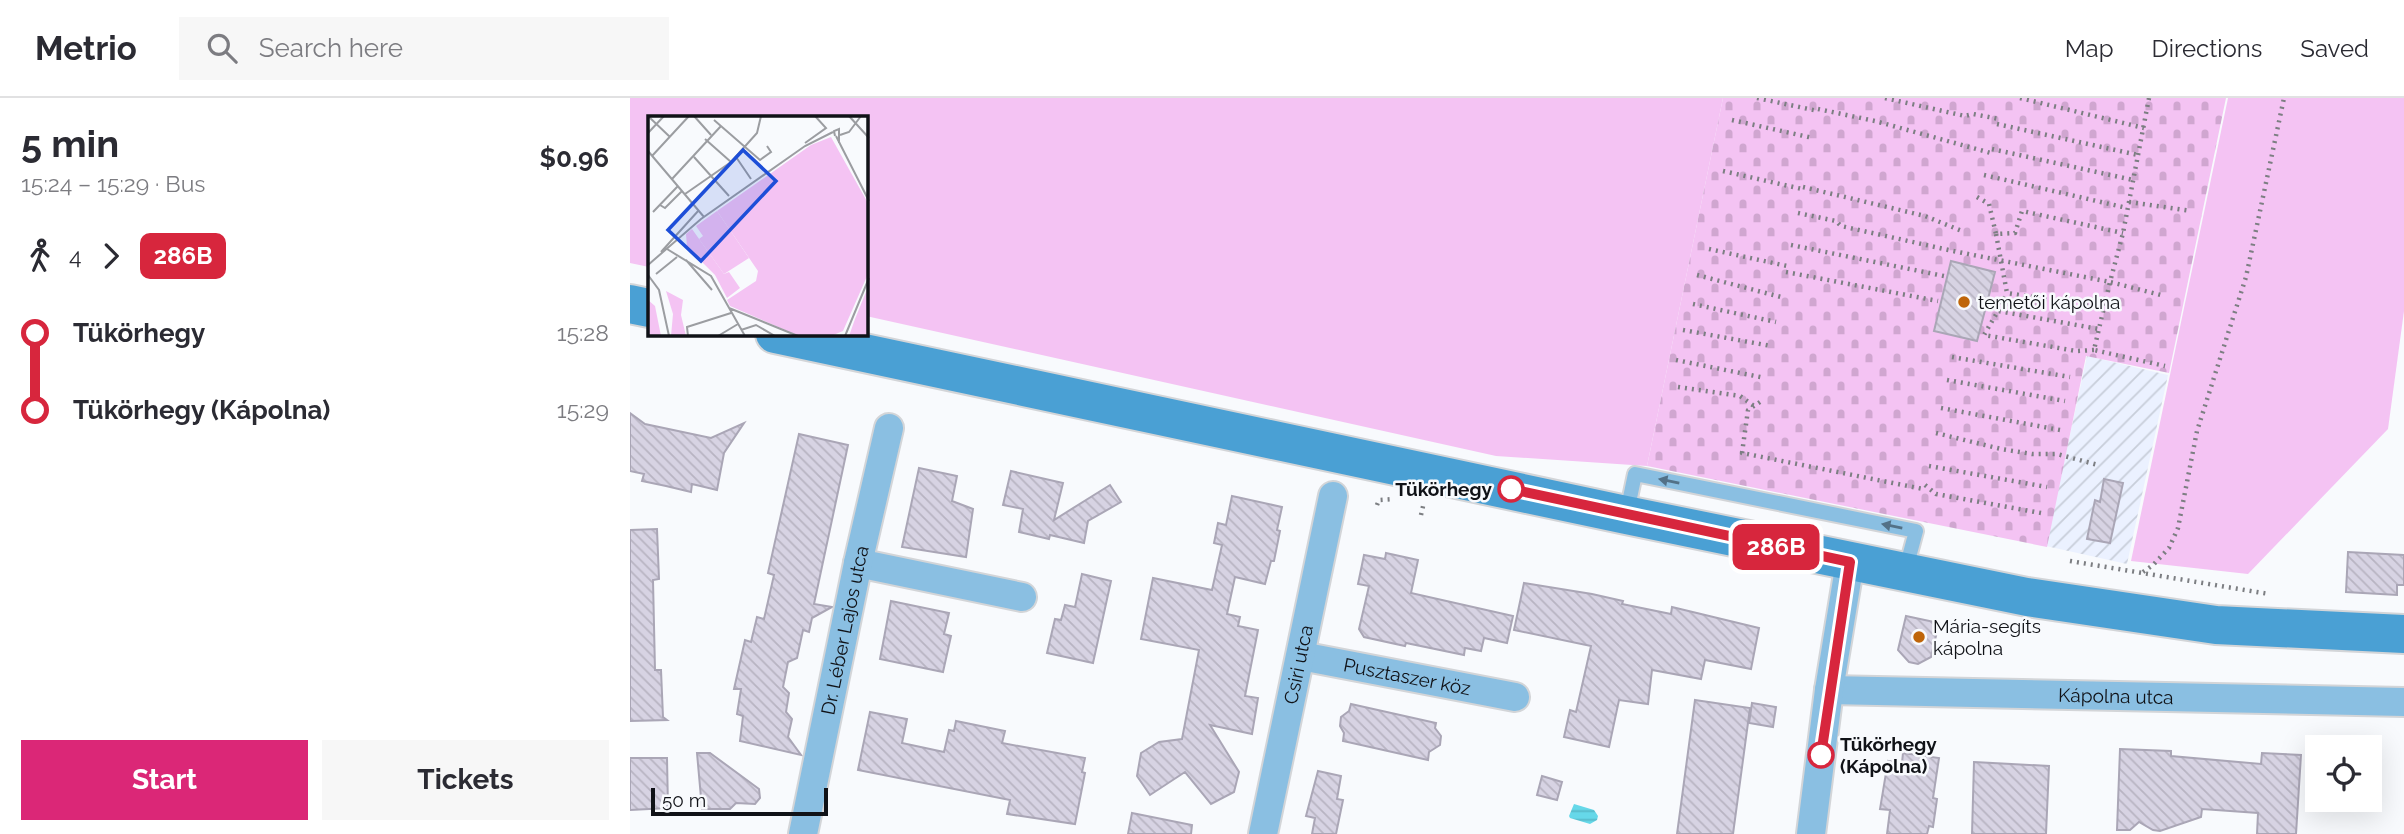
<!DOCTYPE html>
<html lang="en">
<head>
<meta charset="utf-8">
<style>
	body { margin:0; font-family:Raleway,sans-serif; background:#f7f7f7; color:#2b2b33; height:100vh; display:flex; flex-direction:column; font-size:26px; white-space:nowrap }
	* { box-sizing:border-box; margin:0 }
	p { font-size:23px; color:#7c7c81 }
	.icon { flex:none; width:38px; height:38px; fill:none; stroke:currentColor; stroke-width:2; stroke-linecap:round; stroke-linejoin:round }
	.map { position:relative; flex:1; overflow:hidden }
	.side { display:flex; flex-direction:column; background:#fff; width:630px }
	.side>* { flex:none }
	.badge { padding:0 14px; border-radius:10px; font-size:24px; line-height:46px }
	.fabs { position:absolute; left:1675px; top:637px; display:grid; gap:14px }
	.fabs a { display:grid; place-items:center; width:77px; height:77px; border-radius:0px; background:#fff; box-shadow:0 7px 28px #0002; font-size:35px }
	.scale { position:absolute; left:21px; bottom:18px; width:177px; box-sizing:border-box; padding-left:7px; border:4px solid #101217; border-top:0; font-size:19px; line-height:24px; white-space:nowrap; color:#101217; -webkit-text-stroke:5px #f8fafd; paint-order:stroke }
	.map>.badge { position:absolute; translate:-50% -50%; box-shadow:0 0 0 4px #fff }
	.legs { display:flex; align-items:center; gap:10px; height:77px; padding:0 21px; font-size:23px }
	.legs p { margin-inline-start:auto }
	.headline { display:flex; align-items:center; justify-content:space-between; height:119px; padding:0 21px }
	h1 { font-size:38px; font-weight:700; line-height:52px }
	.button { display:flex; gap:14px; margin-top:auto; padding:14px 21px }
	.button a { flex:1; height:80px; border-radius:0px; background:#db2777; color:#fff; font-size:28px; font-weight:700; line-height:80px; text-align:center }
	.button a+a { background:#f7f7f7; color:#2b2b33 }
	ul { padding:0 21px; list-style:none }
	li { display:flex; align-items:center; gap:24px; height:77px; font-size:26px }
	li i { display:grid; place-items:center; width:10px; height:100%; margin:0 9px; background:currentColor }
	li i::after { content:''; width:18px; height:18px; margin:-9px; border:5px solid; border-radius:50%; background:#fff }
	li p { margin-inline-start:auto }
	li:first-child i { background:linear-gradient(#0000 50%,currentColor 0) }
	li:last-child i { background:linear-gradient(currentColor 50%,#0000 0) }
	header { display:flex; align-items:center; gap:42px; box-sizing:border-box; height:98px; padding:0 35px; background:#fff; border-bottom:2px solid #e1e1e2 }
	header strong { font-size:33px }
	nav { display:flex; gap:38px; margin-inline-start:auto; font-size:24px }
	.search { width:490px; height:63px; background:#f7f7f7; display:flex; align-items:center; gap:18px; box-sizing:border-box; padding:0 24px; border-radius:0px; color:#7c7c81; font-size:26px }
	main { display:flex; flex:1; min-height:0 }
	.map>svg:first-child { display:block }
	.industrial { fill:url(#industrial-furrows) }
	.grass { fill:#f4c3f3 }
	.cemetery { fill:url(#cemetery-stones) }
	.water { fill:url(#water-rules) }
	.building { fill:url(#building-back-hatch); stroke:#aaa6b6; stroke-width:2 }
	.lines { fill:none; stroke-linecap:round; stroke-linejoin:round }
	.service-casing { stroke:#d3d5d8; stroke-width:18 }
	.minor-casing { stroke:#d3d5d8; stroke-width:32 }
	.secondary-casing { stroke:#d3d5d8; stroke-width:42 }
	.path { stroke:#7c7e82; stroke-width:4.5; stroke-dasharray:2 5; stroke-linecap:butt }
	.service { stroke:#8abfe2; stroke-width:14 }
	.minor { stroke:#8abfe2; stroke-width:28 }
	.secondary { stroke:#4aa0d4; stroke-width:38 }
	.oneway { fill:#537187 }
	.line-1-casing { stroke:#fff; stroke-width:16 }
	.line-1 { stroke:#d7263d; stroke-width:10 }
	.poi-dot { fill:#bf650a; stroke:#f8fafd; stroke-width:2.5 }
	.stop-1-dot { fill:#fff; stroke:#d7263d; stroke-width:3.5 }
	.labels { text-anchor:middle; stroke-width:5; stroke-linejoin:round; paint-order:stroke }
	.poi-label { font-size:19px; fill:#101217; stroke:#f8fafd; text-anchor:start }
	.stop-label { font-size:19px; font-weight:bold; fill:#101217; stroke:#f8fafd; text-anchor:end }
	.street-label { font-size:19px; fill:#101217; stroke:#f8fafd }
	.inset-road { fill:none; stroke:#9b9da1; stroke-width:2 }
	.view { fill:#1d4ed8; fill-opacity:0.15; stroke:#1d4ed8; stroke-width:3.5 }
	.inset-edge { fill:none; stroke:#101217; stroke-width:3.5 }
</style>
</head>
<body>
<header>
<strong>Metrio</strong>
<div class="search"><svg class="icon" aria-label="search" viewBox="0 0 24 24"><circle cx="10" cy="10" r="6"/><path d="M15 15l6 6"/></svg>Search here</div>
<nav><a>Map</a><a>Directions</a><a>Saved</a></nav>
</header>
<main>
<section class="side">
<div class="headline"><div><h1>5 min</h1><p>15:24 – 15:29 · Bus</p></div><b>$0.96</b></div>
<div class="legs"><svg class="icon" aria-label="walk" viewBox="0 0 24 24"><circle cx="13" cy="4" r="2"/><path d="M13 8l-2 6 4 7M11 14l-3 7M7 12l3-4h3l4 4"/></svg>4<svg class="icon" aria-label="forward" viewBox="0 0 24 24"><path d="M9 5l7 7-7 7"/></svg><b class="badge" style="background:#d7263d;color:#fff">286B</b></div>
<ul>
<li><i style="color:#d7263d"></i><b>Tükörhegy</b><p>15:28</p></li>
<li><i style="color:#d7263d"></i><b>Tükörhegy (Kápolna)</b><p>15:29</p></li>
</ul>
<div class="button"><a>Start</a><a>Tickets</a></div>
</section>
<div class="map">
<svg width="1774" height="736" viewBox="0 0 1774 736">
	<defs>
		<pattern id="industrial-furrows" width="10" height="10" patternUnits="userSpaceOnUse" patternTransform="scale(1.75)"><rect width="10" height="10" fill="#ebf1ff"/><path d="M-1 1l2-2M0 10L10 0M9 11l2-2" fill="none" stroke="#c8ceda"/></pattern>
		<pattern id="cemetery-stones" width="16" height="16" patternUnits="userSpaceOnUse" patternTransform="scale(1.75)"><rect width="16" height="16" fill="#f4c3f3"/><path d="M2 7V4a2 2 0 0 1 4 0v3zM10 15v-3a2 2 0 0 1 4 0v3z" fill="#d0a6d0"/></pattern>
		<pattern id="water-rules" width="6" height="5" patternUnits="userSpaceOnUse" patternTransform="scale(1.75)"><rect width="6" height="5" fill="#66d8e9"/><path d="M0 2.5h6" fill="none" stroke="#57b8c7"/></pattern>
		<pattern id="building-back-hatch" width="6" height="6" patternUnits="userSpaceOnUse" patternTransform="scale(1.75)"><rect width="6" height="6" fill="#d7d3e3"/><path d="M-1 5l2 2M0 0l6 6M5-1l2 2" fill="none" stroke="#b8b4c2"/></pattern>
	</defs>
	<rect width="100%" height="100%" fill="#f8fafd"/>
	<polygon class="industrial" points="1457,258 1538,277 1497,466 1416,448"/>
	<g class="grass">
		<polygon points="0,0 1093,0 1017,368 866,358 236,218 236,19 19,19 19,169 0,165"/>
		<polygon points="1598,0 1774,0 1774,213 1758,331 1618,476 1501,463"/>
	</g>
	<polygon class="cemetery" points="1093,0 1596,0 1539,275 1456,258 1417,449 1017,368"/>
	<polygon class="water" points="944,706 964,712 968,718 967,722 960,726 940,720 939,718"/>
	<g class="building">
		<polygon points="1321,163 1365,174 1347,243 1304,233"/>
		<polygon points="0,315 15,326 81,340 114,325 94,355 87,392 62,386 61,394 36,388 12,383 14,376 0,373"/>
		<polygon points="169,336 218,347 184,506 202,509 182,520 179,534 173,532 167,560 158,564 153,589 159,595 156,614 162,621 158,639 171,657 110,643 113,618 107,616 111,591 104,591 115,542 121,544 127,519 134,521 144,477 138,475"/>
		<polygon points="289,370 327,378 322,403 343,411 336,459 272,449"/>
		<polygon points="381,373 433,385 424,422 480,387 491,404 458,423 454,445 420,437 419,441 389,434 393,411 373,407"/>
		<polygon points="1474,381 1493,385 1480,445 1457,441 1465,402 1470,404"/>
		<polygon points="602,398 652,409 647,432 650,433 644,463 641,463 635,486 605,479 597,516 610,519 608,528 628,532 615,598 628,600 622,636 580,627 609,674 604,694 581,706 555,674 520,697 507,678 511,655 529,644 552,641 569,552 511,541 523,480 582,492 592,447 584,445 588,425 596,427"/>
		<polygon points="27,431 29,481 23,482 25,572 31,572 33,619 37,622 0,623 0,432"/>
		<polygon points="1718,454 1774,457 1774,487 1767,487 1767,497 1716,494"/>
		<polygon points="756,455 788,462 781,495 883,518 877,545 854,540 851,553 835,550 834,557 776,545 775,548 734,539 729,531 739,488 728,486 734,457 755,461"/>
		<polygon points="452,476 481,483 463,565 417,555 425,521 431,522 435,507 445,509"/>
		<polygon points="894,485 962,496 993,503 992,506 1041,516 1042,509 1129,530 1121,571 1075,562 1071,581 1022,572 1018,606 989,602 979,649 934,639 940,612 946,614 961,548 884,532"/>
		<polygon points="261,503 319,515 314,536 321,538 313,574 250,561"/>
		<polygon points="1276,518 1309,525 1301,559 1288,566 1279,564 1268,552"/>
		<polygon points="1065,602 1120,610 1103,736 1047,736"/>
		<polygon points="1122,605 1146,609 1143,629 1119,625"/>
		<polygon points="721,606 806,625 805,630 811,638 810,647 799,654 798,662 713,643 714,635 710,628 711,619 719,613"/>
		<polygon points="240,614 277,621 272,645 314,654 319,632 324,633 326,623 375,633 372,645 455,660 452,674 455,675 445,726 377,716 380,702 228,672"/>
		<polygon points="1490,651 1541,653 1541,658 1631,666 1632,655 1671,657 1666,736 1627,736 1628,715 1572,711 1571,719 1530,733 1523,732 1509,724 1500,732 1487,732"/>
		<polygon points="67,655 80,655 129,691 130,700 125,706 106,705 100,711 72,711"/>
		<polygon points="1273,655 1309,660 1303,700 1307,701 1303,729 1299,728 1297,736 1257,736 1260,712 1250,711 1258,663 1272,665"/>
		<polygon points="0,660 37,660 38,710 0,712"/>
		<polygon points="1344,664 1419,668 1416,736 1342,736"/>
		<polygon points="688,673 711,678 707,701 713,702 706,736 682,736 685,720 676,718"/>
		<polygon points="912,678 932,684 927,702 907,697"/>
		<polygon points="502,715 562,727 561,736 498,736"/>
	</g>
	<g class="lines">
		<g class="service-casing">
			<polyline id="service" points="997,414 1005,376 1286,433 1275,474"/>
		</g>
		<g class="minor-casing">
			<g id="minor">
				<polyline points="228,465 392,499"/>
				<path id="s1" d="M671 558 885 599"/>
				<path id="s2" d="M1199 592 1774 604"/>
				<path id="s3" d="M173 736 228 465 259 330"/>
				<path id="s4" d="M633 736 703 398"/>
				<polyline points="1181,736 1199,592 1220,464"/>
			</g>
		</g>
		<g class="secondary-casing">
			<g id="secondary">
				<polyline points="0,206 19,210"/>
				<polyline points="145,236 996,417 1397,499 1586,527 1774,536"/>
			</g>
		</g>
		<g class="path">
			<polyline points="1127,0 1188,13"/>
			<polyline points="1255,0 1335,18 1343,16 1369,21"/>
			<polyline points="1390,0 1514,30"/>
			<polyline points="1519,0 1493,135 1480,184 1531,197"/>
			<polyline points="1188,11 1245,23 1361,55"/>
			<polyline points="1102,22 1183,40"/>
			<polyline points="1367,26 1508,57"/>
			<polyline points="1362,51 1503,82"/>
			<polyline points="1093,73 1172,91"/>
			<polyline points="1354,77 1497,110"/>
			<polyline points="1173,89 1295,118 1332,133"/>
			<polyline points="1347,99 1359,106 1366,136 1385,135 1392,113 1493,135"/>
			<polyline points="1499,104 1561,113"/>
			<polyline points="1168,115 1206,123 1211,128 1323,153 1480,184 1464,252 1535,268"/>
			<polyline points="1366,136 1377,195 1473,210"/>
			<polyline points="1161,147 1314,178"/>
			<polyline points="1079,151 1157,168"/>
			<polyline points="1156,174 1308,203"/>
			<polyline points="1067,177 1151,199"/>
			<polyline points="1063,206 1146,224"/>
			<polyline points="1368,213 1377,195"/>
			<polyline points="1053,232 1141,248"/>
			<polyline points="1464,252 1446,253 1354,237 1368,213 1469,231"/>
			<polyline points="1322,259 1440,279"/>
			<polyline points="1046,262 1135,280"/>
			<polyline points="1317,282 1435,303"/>
			<polyline points="1048,289 1110,298 1124,308"/>
			<polyline points="1130,304 1118,312 1112,355 1293,391"/>
			<polyline points="1311,310 1430,332"/>
			<polyline points="1306,335 1371,351 1402,356 1427,356 1468,367"/>
			<polyline points="1299,368 1417,389"/>
			<polyline points="1295,387 1306,396 1411,415"/>
			<polyline points="747,407 749,402 764,401"/>
			<polyline points="791,417 794,404"/>
			<polyline points="1440,463 1639,496"/>
			<polyline points="1513,474 1523,467 1539,450 1548,430 1567,333 1616,179 1654,0"/>
		</g>
		<use href="#service" class="service"/>
		<use href="#minor" class="minor"/>
		<use href="#secondary" class="secondary"/>
	</g>
	<defs><path id="oneway-solid" d="M-6-.8H1V-3.2L6.5 0L1 3.2V.8H-6Z" transform="scale(1.75)"/></defs>
	<g class="oneway">
		<use href="#oneway-solid" transform="translate(1039 383) rotate(-169)"/>
		<use href="#oneway-solid" transform="translate(1262 428) rotate(-169)"/>
	</g>
	<g class="lines">
		<g class="line-1-casing">
			<polyline id="line-1" points="881,391 1220,464 1191,657"/>
		</g>
		<use href="#line-1" class="line-1"/>
	</g>
	<g class="poi-dot">
		<circle cx="1334" cy="204" r="7"/>
		<circle cx="1289" cy="539" r="7"/>
	</g>
	<g class="stop-1-dot">
		<circle cx="881" cy="391" r="12"/>
		<circle cx="1191" cy="657" r="12"/>
	</g>
	<g class="labels">
		<g class="poi-label">
			<text x="1348" y="211">temetői kápolna</text>
			<text x="1303" y="535">Mária-segíts<tspan x="1303" dy="22">kápolna</tspan></text>
		</g>
		<g class="stop-label">
			<text x="862" y="398">Tükörhegy</text>
			<text x="1210" y="653" text-anchor="start">Tükörhegy<tspan x="1210" dy="22">(Kápolna)</tspan></text>
		</g>
		<g class="street-label">
			<text dy="7" stroke="none"><textPath href="#s3" startOffset="208">Dr. Léber Lajos utca</textPath></text>
			<text dy="7" stroke="none"><textPath href="#s4" startOffset="173">Csiri utca</textPath></text>
			<text dy="7" stroke="none"><textPath href="#s1" startOffset="108">Pusztaszer köz</textPath></text>
			<text dy="7" stroke="none"><textPath href="#s2" startOffset="287">Kápolna utca</textPath></text>
		</g>
	</g>
	<g transform="translate(18 18)">
		<rect width="220" height="220" fill="#f8fafd"/>
		<path d="M183 21 221 89 220 158 195 215 183 220H151L82 190 79 184 108 165 110 155 69 95 163 29ZM44 113 76 158 81 156 92 172 79 182 67 159 39 131 38 118ZM220 171V220H201L207 203Z" fill="#f4c3f3"/>
		<path d="M69 95 101 142 76 158 51 123 55 120 48 110Z" fill="#f4c3f3"/>
		<path d="M18 175 35 184 33 199 38 220H23L25 198ZM0 184 7 190 13 220H0Z" fill="#f4c3f3"/>
		<path class="inset-road" d="M0 0 22 21M46 0 63 19M201 0 221 22M66 4 112 44 123 36 119 30M0 17 16 0M192 19 201 16 213 0M187 20 186 15 191 13V27M188 20 221 85M57 23 83 46M157 27 178 12 167 0M0 35 56 101M4 40 41 0M46 41 81 80M88 41 103 63M24 63 73 10M37 78 83 46 109 17 113 0M12 89 17 92 34 75M5 96 30 70M19 133 63 160 97 220M13 136 51 94M38 144 64 174M0 149 53 103 157 30 185 16M8 158 29 141M0 159 11 174 21 220M81 192 150 220M93 214 108 209 127 220M40 220 39 211 83 197M70 220 90 208M197 220 221 162"/>
		<path class="view" d="M95 34 128 65 53 145 20 114Z"/>
		<rect width="220" height="220" class="inset-edge"/>
	</g>
</svg>
<div class="fabs">
<a><svg class="icon" aria-label="locate" viewBox="0 0 24 24"><circle cx="12" cy="12" r="6"/><path d="M12 2v4M12 18v4M2 12h4M18 12h4"/></svg></a>
</div>
<div class="scale">50 m</div>
<b class="badge" style="left:1146px;top:449px;background:#d7263d;color:#fff">286B</b>
</div>
</main>
</body>
</html>
